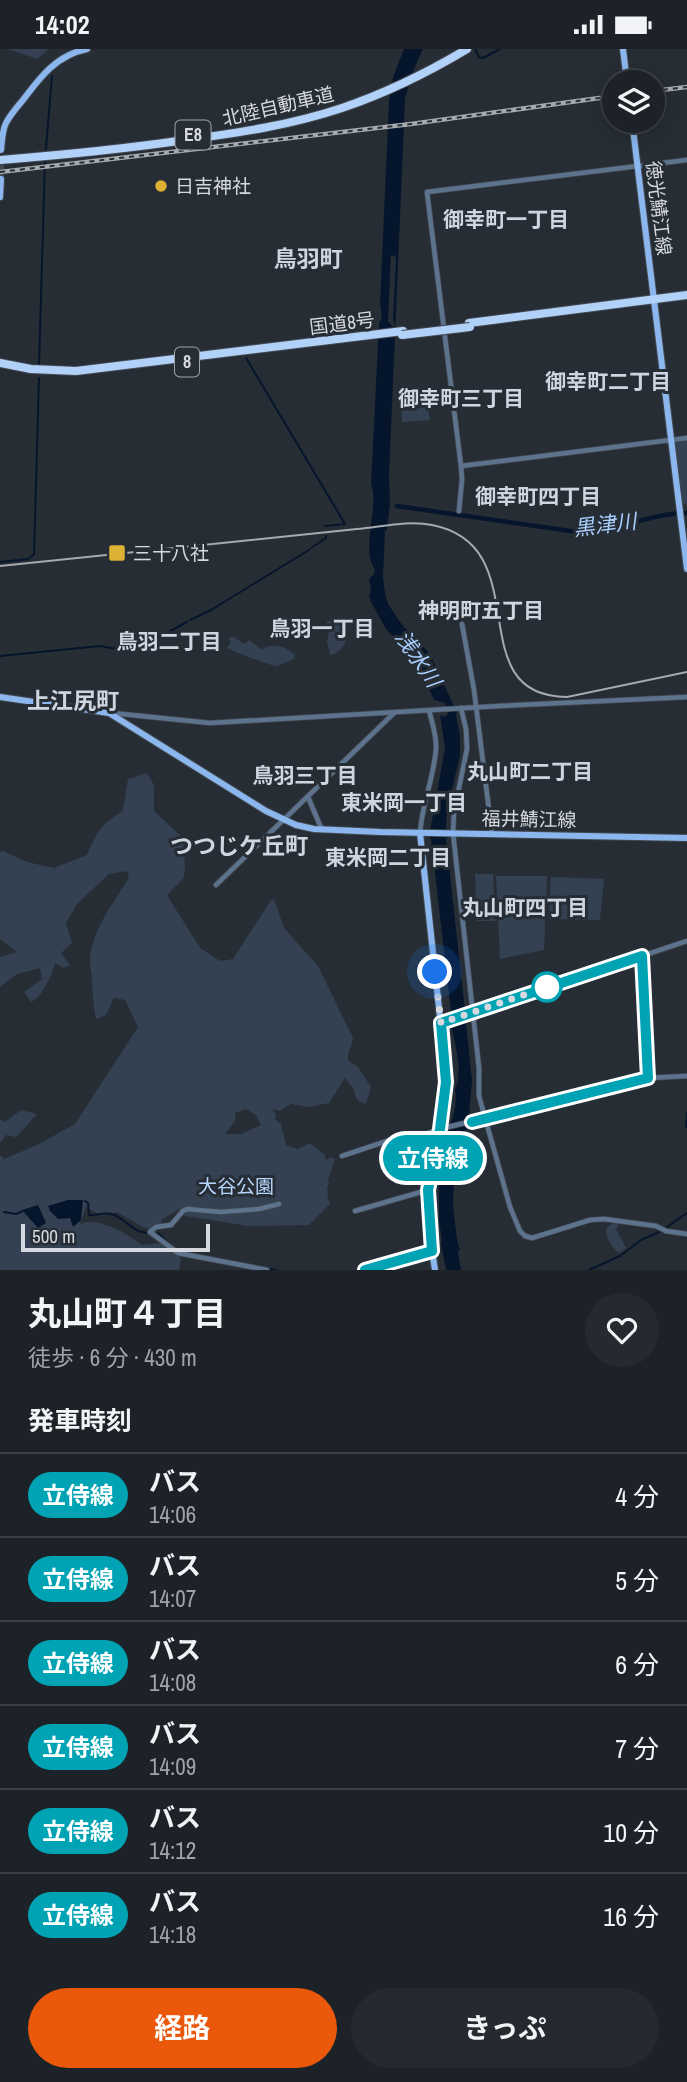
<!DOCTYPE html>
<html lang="ja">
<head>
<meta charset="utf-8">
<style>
	body { margin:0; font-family:"Archivo Narrow","Noto Sans JP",sans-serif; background:#252a30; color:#f1f3f6; height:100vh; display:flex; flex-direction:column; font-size:26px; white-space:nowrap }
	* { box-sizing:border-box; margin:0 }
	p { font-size:23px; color:#a0a4a8 }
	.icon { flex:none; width:38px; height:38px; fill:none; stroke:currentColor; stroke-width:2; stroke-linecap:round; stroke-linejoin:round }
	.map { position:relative; height:1221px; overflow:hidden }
	.details { display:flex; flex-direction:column; background:#1d2228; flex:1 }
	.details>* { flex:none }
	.badge { padding:0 14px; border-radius:23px; font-size:24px; line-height:46px }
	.tools { position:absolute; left:602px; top:21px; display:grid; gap:14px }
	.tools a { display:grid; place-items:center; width:63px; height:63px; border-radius:50%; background:#1d2228; box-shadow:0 4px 18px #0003,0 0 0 2px #3b3f45; font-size:35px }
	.scale { position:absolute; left:21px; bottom:18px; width:189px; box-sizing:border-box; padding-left:7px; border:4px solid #d5d9df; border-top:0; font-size:19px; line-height:24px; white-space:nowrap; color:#d5d9df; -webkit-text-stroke:5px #272d35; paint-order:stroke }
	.you { position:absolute; width:35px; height:35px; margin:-18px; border:5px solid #fff; border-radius:50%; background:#1a73e8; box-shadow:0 0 0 10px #1a73e833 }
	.map>.badge { position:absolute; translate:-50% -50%; box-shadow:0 0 0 4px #fff }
	h2 { padding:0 28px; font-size:26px; line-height:63px }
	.round { display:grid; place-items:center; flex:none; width:74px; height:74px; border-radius:37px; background:#252a30 }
	.headline { display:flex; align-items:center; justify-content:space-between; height:119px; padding:0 28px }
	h1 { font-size:33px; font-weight:700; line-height:52px }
	.button { display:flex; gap:14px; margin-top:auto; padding:14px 28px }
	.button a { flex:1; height:80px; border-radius:42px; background:#ea580c; color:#fff; font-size:28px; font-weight:700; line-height:80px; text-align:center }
	.button a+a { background:#252a30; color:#f1f3f6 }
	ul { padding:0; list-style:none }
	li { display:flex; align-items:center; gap:21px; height:84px; padding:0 28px; border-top:2px solid #3b3f45 }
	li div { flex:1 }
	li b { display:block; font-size:26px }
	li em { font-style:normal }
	li .badge { min-width:77px; font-weight:700; text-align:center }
	.status { display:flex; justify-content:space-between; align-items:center; height:49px; padding:0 35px; background:#1d2228; direction:ltr }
	.status svg { height:19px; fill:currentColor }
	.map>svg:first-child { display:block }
	.green { fill:#344152; fill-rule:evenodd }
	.water { fill:#05152b; fill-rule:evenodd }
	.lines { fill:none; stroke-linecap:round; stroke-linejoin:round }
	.stream { stroke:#05152b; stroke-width:2 }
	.river { stroke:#05152b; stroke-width:4.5 }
	.major-tunnel { stroke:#41474e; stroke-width:6; stroke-dasharray:6 3; stroke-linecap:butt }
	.minor-casing { stroke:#434950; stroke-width:6 }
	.major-casing { stroke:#434950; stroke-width:8 }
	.highway-casing { stroke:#434950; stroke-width:10 }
	.minor { stroke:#5d728d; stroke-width:4.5 }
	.major { stroke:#8bb7ee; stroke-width:6 }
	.highway { stroke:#b1d1f9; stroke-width:8 }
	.tram { stroke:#a5aab0; stroke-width:2 }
	.rail-casing { stroke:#a5aab0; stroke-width:4.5 }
	.rail { stroke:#272d35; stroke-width:2; stroke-dasharray:5; stroke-linecap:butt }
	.highway-bridge-casing { stroke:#434950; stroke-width:10; stroke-linecap:butt }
	.highway-bridge { stroke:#b1d1f9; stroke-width:8 }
	.line-casing { stroke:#fff; stroke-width:16 }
	.line { stroke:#00a3b4; stroke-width:10 }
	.walk { stroke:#d5d9df; stroke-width:7; stroke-dasharray:0 12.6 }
	.poi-dot { fill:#ddb133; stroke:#272d35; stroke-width:2.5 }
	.stop-dot { fill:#fff; stroke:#00a3b4; stroke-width:3.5 }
	.labels { text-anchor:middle; stroke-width:6; stroke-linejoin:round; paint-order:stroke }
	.shield { fill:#272d35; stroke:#a1a5ac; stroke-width:2 }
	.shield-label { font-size:18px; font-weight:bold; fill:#d5d9df }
	.street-label { font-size:19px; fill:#d5d9df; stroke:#272d35 }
	.poi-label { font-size:19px; fill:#d5d9df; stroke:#272d35; text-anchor:start }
	.park-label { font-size:19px; fill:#b6d5fc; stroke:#272d35 }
	.neighbourhood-label { font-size:21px; font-weight:bold; fill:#cdd5e0; stroke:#272d35 }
	.water-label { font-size:21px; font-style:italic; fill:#a8cefe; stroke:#272d35 }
	.quarter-label { font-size:23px; font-weight:bold; fill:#cdd5e0; stroke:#272d35 }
</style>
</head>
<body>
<div class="status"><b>14:02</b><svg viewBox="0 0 49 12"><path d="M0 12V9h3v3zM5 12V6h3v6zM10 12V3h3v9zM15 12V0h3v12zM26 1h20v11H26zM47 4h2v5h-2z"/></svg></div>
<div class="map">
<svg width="687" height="1221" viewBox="0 0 687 1221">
	<rect width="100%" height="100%" fill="#272d35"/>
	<g class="green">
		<polygon points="8,0 49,0 37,10"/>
		<polygon points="428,358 430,371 402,373 402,362"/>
		<polygon points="687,391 687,455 682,454 674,394"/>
		<path d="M328 572 349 574C349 586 344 605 330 606L327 592 329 582 326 574Z"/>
		<path d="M230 588H233L245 595 249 591 262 601C270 593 287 597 295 606L294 610C288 612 282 616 277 617 272 618 233 602 227 599L231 593 229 590Z"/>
		<path d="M147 724 154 736V762L183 789 185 819 184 829 167 846 200 899 220 912 233 910 271 851 274 850 284 879 318 917 353 989C352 997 347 1003 348 1011L358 1018 371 1038 366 1055 357 1051 353 1039 345 1029 329 1054 309 1058 291 1055 280 1062 274 1060 273 1062 276 1066 275 1070 281 1075 286 1096 297 1100 310 1094 324 1105 326 1111 332 1108 335 1110 328 1131 329 1136 327 1138 328 1150 330 1155 309 1176 248 1177 185 1167 180 1160 162 1170 160 1178 156 1182 143 1178 117 1163 102 1167 86 1158 80 1175C97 1167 128 1185 142 1196L160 1194 181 1209 179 1221H0V1106L4 1110 39 1095 75 1075 138 978 125 951 114 949 106 966 96 970C93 954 93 946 92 931 92 923 89 916 90 909 93 879 114 853 129 829L127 822 109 825 77 855 66 874 72 894 61 904 70 916 64 919 55 914C51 927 43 947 31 953L24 943 42 930 40 919 17 925 0 938V908L17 903 0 890V803L3 802 27 813 54 819 87 806C97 783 101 775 123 762L128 730ZM246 1060 256 1066 261 1076 241 1085H225L235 1072V1064Z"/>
		<polygon points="475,825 493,825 495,872 477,872"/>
		<polygon points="496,827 547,827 544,901 500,910"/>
		<polygon points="551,828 604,830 600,871 549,870"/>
		<polygon points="21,1061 37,1065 16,1088 6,1086 0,1094 0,1070 5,1073"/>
		<path d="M615 1173H618L619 1175 616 1180 626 1199 619 1204C611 1197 606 1190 606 1179Z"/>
	</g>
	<g class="water">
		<path d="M404 0H423L416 15 405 49 389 428 390 455 387 480 385 482 383 527 385 545 388 555 403 577 430 605 457 664 456 666 460 687V706L447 762 446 778 448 789 446 790 465 962 468 971 466 973 472 1032 469 1065 470 1068 467 1081H465L456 1123 458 1125 457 1130 454 1131 453 1156 457 1191 460 1201 458 1202 461 1221H446L441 1195 442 1192 439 1172V1134L438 1131 441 1127 449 1088 448 1085C452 1069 458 1056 455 1040 465 1022 452 984 448 964L451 962 431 790 429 788 445 699 440 666 444 668 448 665 445 654 434 651 418 614 386 580 371 553 369 546 371 541 369 530 374 525 375 520C360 504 380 451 371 436L379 274 382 269 380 255 389 53 393 28ZM391 206 395 207 396 210 393 271 395 276 393 278 388 272Z"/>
		<polygon points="68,1151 83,1151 81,1171 73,1178 70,1169 58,1170 50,1162 48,1157"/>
		<polygon points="38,1156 46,1174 38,1179 22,1161"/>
	</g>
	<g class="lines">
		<g class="stream">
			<polyline points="475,0 479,8 483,9 500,0"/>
			<polyline points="46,100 52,27"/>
			<polyline points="246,309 345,475 325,477"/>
			<polyline points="39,316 45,111"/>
			<polyline points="311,499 326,489 326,487"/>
			<polyline points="0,513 28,510 34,505 39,329"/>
			<polyline points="190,571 211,561 309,501"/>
			<polyline points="152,592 187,573"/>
			<polyline points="0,607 100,597 133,603 148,594"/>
			<polyline points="686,1078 687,1064"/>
			<path d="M85 1152 88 1154 89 1166C96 1167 104 1163 112 1165 126 1170 134 1184 148 1184"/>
			<polyline points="4,1163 16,1165 23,1162"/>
			<polyline points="667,1178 687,1164"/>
			<polyline points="158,1184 167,1193"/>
			<polyline points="269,1220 276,1221"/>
			<polyline points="589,1221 620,1207 641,1191 661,1182"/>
		</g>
		<path class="river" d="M397 457 577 483C615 484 649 464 687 464"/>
		<polyline class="major-tunnel" points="1,130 1,101"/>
		<g class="minor-casing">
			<g id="minor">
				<polyline points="461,417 687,389"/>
				<polyline points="459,462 462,430 461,417 427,143 687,111"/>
				<polyline points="462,575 474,641 492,785"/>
				<polyline points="461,659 466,680 467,700 454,763 453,784 479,1019 479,1047 510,1158 520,1182 525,1187 532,1189 590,1171 604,1170 656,1177 666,1182 687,1185"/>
				<polyline points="112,664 210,674 499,657 687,648"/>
				<polyline points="308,748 322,781"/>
				<path d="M420 784C422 755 434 728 436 700 437 687 432 674 429 661"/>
				<polyline points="216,836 394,664"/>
				<polyline points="441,974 687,892"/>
				<polyline points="342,1107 393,1090 407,1091 440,1080 648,1029 687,1027"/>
				<polyline points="355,1162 428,1141"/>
				<polyline points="267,1221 178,1204 150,1183 156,1178 171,1176 183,1162 187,1160 221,1163 259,1160 279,1155"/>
				<polyline points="365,1221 437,1201"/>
			</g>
		</g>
		<g class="major-casing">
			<g id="major">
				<polyline points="623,0 627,33"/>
				<polyline points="632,72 687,520"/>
				<path d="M1 101C2 92 2 82 6 74 10 66 17 58 23 51 41 27 57 6 87 0"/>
				<polyline points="0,148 1,130"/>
				<polyline points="0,648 109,664 266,762 296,776 314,780 380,783 687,789"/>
				<path d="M420 784 446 1024C447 1064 432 1100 428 1139 425 1165 431 1194 435 1221"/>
			</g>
		</g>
		<g class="highway-casing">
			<g id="highway">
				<path d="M0 111C62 106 124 100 185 91 238 84 291 76 342 59 386 44 427 24 467 0"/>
				<polyline points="469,274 687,246"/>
				<polyline points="0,314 31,320 76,322 403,282"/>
			</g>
		</g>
		<use href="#minor" class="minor"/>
		<use href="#major" class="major"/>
		<use href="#highway" class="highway"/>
		<path class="tram" d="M0 517 357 480C381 478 408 471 432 476 540 497 457 647 567 648L687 623"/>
		<g class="rail-casing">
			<g id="rail">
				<polyline points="653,42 687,38"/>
				<polyline points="0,123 411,75 614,47"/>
			</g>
		</g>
		<use href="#rail" class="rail"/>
		<g class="highway-bridge-casing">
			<polyline id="highway-bridge" points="402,286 470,278"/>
		</g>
		<use href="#highway-bridge" class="highway-bridge"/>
	</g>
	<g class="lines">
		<g class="line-casing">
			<polyline id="line" points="365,1221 432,1202 428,1141 440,1080 446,1033 441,974 642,907 648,1029 472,1073"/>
		</g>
		<use href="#line" class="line"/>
		<polyline class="walk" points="435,923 441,974 547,938"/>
	</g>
	<g class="poi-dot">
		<circle cx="161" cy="137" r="7"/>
		<rect x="108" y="495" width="18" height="18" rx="3.5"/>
	</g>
	<circle class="stop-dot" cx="547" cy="938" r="14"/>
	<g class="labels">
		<g class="shield">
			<rect x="175.5" y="71.5" width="35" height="29" rx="5"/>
			<rect x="175" y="298.5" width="24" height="29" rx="5"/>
		</g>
		<g class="shield-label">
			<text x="193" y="92">E8</text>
			<text x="187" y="319">8</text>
		</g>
		<g class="street-label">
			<text transform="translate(278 57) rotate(-13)" y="7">北陸自動車道</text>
			<text transform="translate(659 159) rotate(83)" y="7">徳光鯖江線</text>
			<text transform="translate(342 274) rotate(-7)" y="7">国道8号</text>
			<text transform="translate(529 770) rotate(1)" y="7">福井鯖江線</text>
		</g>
		<g class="poi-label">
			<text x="175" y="144">日吉神社</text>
			<text x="133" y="511">三十八社</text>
		</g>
		<g class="park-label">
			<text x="236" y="1144">大谷公園</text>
		</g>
		<g class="neighbourhood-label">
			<text x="506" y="178">御幸町一丁目</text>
			<text x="608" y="340">御幸町二丁目</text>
			<text x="461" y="357">御幸町三丁目</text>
			<text x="538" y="455">御幸町四丁目</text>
			<text x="481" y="569">神明町五丁目</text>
			<text x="322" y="587">鳥羽一丁目</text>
			<text x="169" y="600">鳥羽二丁目</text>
			<text x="530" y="730">丸山町二丁目</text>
			<text x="305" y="734">鳥羽三丁目</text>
			<text x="404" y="761">東米岡一丁目</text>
			<text x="388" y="816">東米岡二丁目</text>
			<text x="525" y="866">丸山町四丁目</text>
		</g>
		<g class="water-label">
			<text transform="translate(605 476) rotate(-7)" y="7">黒津川</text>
			<text transform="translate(418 610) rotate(56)" y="7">浅水川</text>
		</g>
		<g class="quarter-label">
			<text x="308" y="218">鳥羽町</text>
			<text x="73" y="660">上江尻町</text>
			<text x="239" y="805">つつじケ丘町</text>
		</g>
	</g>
</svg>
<div class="tools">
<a><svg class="icon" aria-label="layers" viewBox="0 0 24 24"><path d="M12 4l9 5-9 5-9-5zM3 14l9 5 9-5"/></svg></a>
</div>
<div class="scale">500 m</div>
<div class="you" style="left:435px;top:923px"></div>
<b class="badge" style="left:433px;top:1109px;background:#00a3b4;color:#fff">立侍線</b>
</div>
<section class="details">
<div class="headline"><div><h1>丸山町４丁目</h1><p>徒歩 · 6 分 · 430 m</p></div><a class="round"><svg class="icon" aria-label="heart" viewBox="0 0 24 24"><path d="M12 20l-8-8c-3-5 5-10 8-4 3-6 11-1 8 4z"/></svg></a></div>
<h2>発車時刻</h2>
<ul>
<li><span class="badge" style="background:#00a3b4;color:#fff">立侍線</span><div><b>バス</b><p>14:06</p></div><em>4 分</em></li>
<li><span class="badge" style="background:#00a3b4;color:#fff">立侍線</span><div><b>バス</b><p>14:07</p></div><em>5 分</em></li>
<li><span class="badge" style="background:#00a3b4;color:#fff">立侍線</span><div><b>バス</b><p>14:08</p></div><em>6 分</em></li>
<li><span class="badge" style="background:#00a3b4;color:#fff">立侍線</span><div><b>バス</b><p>14:09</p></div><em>7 分</em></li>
<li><span class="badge" style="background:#00a3b4;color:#fff">立侍線</span><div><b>バス</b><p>14:12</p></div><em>10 分</em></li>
<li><span class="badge" style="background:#00a3b4;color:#fff">立侍線</span><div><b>バス</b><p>14:18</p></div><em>16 分</em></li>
</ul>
<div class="button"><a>経路</a><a>きっぷ</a></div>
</section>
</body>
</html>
